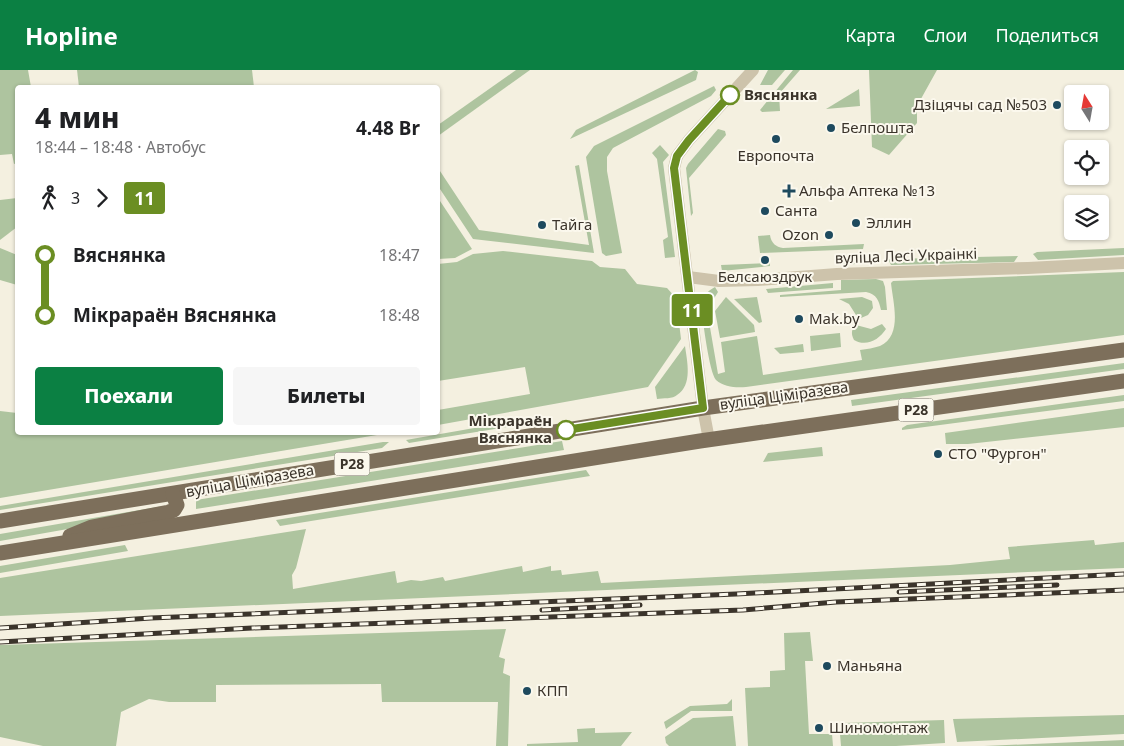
<!DOCTYPE html>
<html lang="ru">
<head>
<meta charset="utf-8">
<style>
	body { margin:0; font-family:"Noto Sans",sans-serif; background:#f6f6f6; color:#202124; height:100vh; display:flex; flex-direction:column; font-size:19px; white-space:nowrap }
	* { box-sizing:border-box; margin:0 }
	p { font-size:16px; color:#757577 }
	.icon { flex:none; width:28px; height:28px; fill:none; stroke:currentColor; stroke-width:2; stroke-linecap:round; stroke-linejoin:round }
	.map { position:relative; flex:1; overflow:hidden }
	.drawer { position:absolute; left:15px; top:15px; width:425px; height:350px; display:flex; flex-direction:column; background:#fff; border-radius:5px; box-shadow:0 1px 4px #0004 }
	.drawer>* { flex:none }
	.badge { padding:0 10px; border-radius:4px; font-size:18px; line-height:32px }
	.needle { width:32px; rotate:349deg }
	.tools { position:absolute; left:1064px; top:15px; display:grid; gap:10px }
	.tools a { display:grid; place-items:center; width:45px; height:45px; border-radius:5px; background:#fff; box-shadow:0 1px 4px #0004; font-size:25px }
	.map>.badge { position:absolute; translate:-50% -50%; box-shadow:0 0 0 2px #fff }
	.legs { display:flex; align-items:center; gap:8px; height:55px; padding:0 20px; font-size:16px }
	.legs p { margin-inline-start:auto }
	.headline { display:flex; align-items:center; justify-content:space-between; height:85px; padding:0 20px }
	h1 { font-size:28px; font-weight:800; line-height:38px }
	.button { display:flex; gap:10px; margin-top:auto; padding:10px 20px }
	.button a { flex:1; height:58px; border-radius:5px; background:#0b8043; color:#fff; font-size:20px; font-weight:800; line-height:58px; text-align:center }
	.button a+a { background:#f6f6f6; color:#202124 }
	ul { padding:0 20px; list-style:none }
	li { display:flex; align-items:center; gap:18px; height:60px; font-size:19px }
	li i { display:grid; place-items:center; width:8px; height:100%; margin:0 6px; background:currentColor }
	li i::after { content:''; width:12px; height:12px; margin:-6px; border:4px solid; border-radius:50%; background:#fff }
	li p { margin-inline-start:auto }
	li:first-child i { background:linear-gradient(#0000 50%,currentColor 0) }
	li:last-child i { background:linear-gradient(currentColor 50%,#0000 0) }
	header { display:flex; align-items:center; gap:30px; box-sizing:border-box; height:70px; padding:0 25px; background:#0b8043; color:#fff }
	header strong { font-size:24px }
	nav { display:flex; gap:28px; margin-inline-start:auto; font-size:18px }
	.map>svg:first-child { display:block }
	.green { fill:#aec49f }
	.lines { fill:none; stroke-linecap:round; stroke-linejoin:round }
	.minor { stroke:#cdc3ab; stroke-width:12 }
	.major { stroke:#7d6f5b; stroke-width:15 }
	.rail-casing { stroke:#3b342b; stroke-width:5 }
	.rail { stroke:#fbf8ed; stroke-width:3; stroke-dasharray:9; stroke-linecap:butt }
	.line-1-casing { stroke:#fff; stroke-width:11 }
	.line-1 { stroke:#6b8e23; stroke-width:8 }
	.stop-1-dot { fill:#fff; stroke:#6b8e23; stroke-width:2.5 }
	.poi-dot { fill:#1e4a5e; stroke:#fbf8ed; stroke-width:2 }
	.labels { text-anchor:middle; stroke-width:4; stroke-linejoin:round; paint-order:stroke }
	.shield { fill:#fbf8ed; stroke:#756f65; stroke-width:1 }
	.shield-label { font-size:14px; font-weight:bold; fill:#3b342b }
	.stop-label { font-size:15px; font-weight:bold; fill:#3b342b; stroke:#fbf8ed; text-anchor:start }
	.poi-label { font-size:15px; fill:#3b342b; stroke:#fbf8ed; text-anchor:start }
	.street-label { font-size:15px; fill:#3b342b; stroke:#fbf8ed }
</style>
</head>
<body>
<header>
<strong>Hopline</strong>
<nav><a>Карта</a><a>Слои</a><a>Поделиться</a></nav>
</header>
<div class="map">
<svg width="1124" height="676" viewBox="0 0 1124 676">
	<rect width="100%" height="100%" fill="#f4f0e0"/>
	<g class="green">
		<polygon points="0,0 28,0 31,17 18,18 17,93 14,94 12,84 0,85"/>
		<polygon points="77,0 252,0 254,17 79,17"/>
		<polygon points="516,0 530,0 438,66 438,55"/>
		<polygon points="695,0 698,2 696,10 570,69 576,60"/>
		<polygon points="768,0 785,0 772,15 760,15"/>
		<polygon points="793,0 800,0 779,24 780,41 762,42 760,40"/>
		<polygon points="869,0 937,0 917,36 917,53 889,85 872,77"/>
		<polygon points="714,16 716,20 711,26 613,78 607,87 607,101 622,183 606,186 602,183 586,87 594,76"/>
		<polygon points="859,19 860,36 826,39"/>
		<polygon points="718,59 725,61 726,65 689,108 693,143 691,146 686,98 688,94"/>
		<polygon points="660,75 669,85 663,92 675,187 665,188 663,170 668,167 657,89 652,83"/>
		<polygon points="579,95 594,183 473,169 438,116 438,98 479,160 589,175 575,96"/>
		<polygon points="17,128 17,157 0,170 0,130"/>
		<polygon points="438,128 472,179 455,188 438,189"/>
		<path d="M770 165C771 173 776 177 783 178L864 174 863 179 760 183 758 166Z"/>
		<polygon points="0,178 17,185 17,215 0,210"/>
		<polygon points="1124,178 1124,185 1038,190 1033,184 1037,182"/>
		<polygon points="503,181 592,191 600,197 625,199 637,214 667,218 676,228 681,269 648,317 438,355 438,340 530,324 525,297 438,311 438,194 457,192 473,184"/>
		<polygon points="1018,186 1014,192 891,195 889,191 889,189"/>
		<polygon points="877,188 875,193 838,195 838,190"/>
		<polygon points="770,193 770,196 722,201 721,195"/>
		<path d="M1124 202V265L746 317C736 318 724 317 716 310 709 302 703 250 701 237 701 228 707 221 715 217L718 222 707 240 718 304 725 302 721 272 757 266 763 305 862 290 860 280C867 279 874 278 880 276 903 265 893 233 891 213L893 211Z"/>
		<path d="M876 209 883 211 885 217 887 240H881C879 231 877 224 866 222L780 227V225L841 220V210Z"/>
		<polygon points="833,213 833,218 768,223 766,219"/>
		<polygon points="726,227 754,255 755,262 720,268 715,241"/>
		<polygon points="757,227 762,252 759,253 734,229"/>
		<polygon points="862,227 872,231 873,238 868,245 861,248 856,245 849,234 839,229"/>
		<path d="M882 254 886 259C879 270 866 277 854 270 851 264 851 259 856 255L871 259Z"/>
		<polygon points="840,263 841,277 811,281 810,266"/>
		<polygon points="803,274 804,282 780,284 774,278"/>
		<path d="M685 276C687 291 693 315 677 325 673 329 663 328 657 329L655 317Z"/>
		<polygon points="1124,293 1124,299 852,336 851,330"/>
		<polygon points="1124,325 1124,331 902,360 902,358 907,355"/>
		<polygon points="1124,338 1124,357 968,374 946,374 945,363"/>
		<polygon points="0,341 17,343 18,362 389,363 0,428"/>
		<polygon points="531,348 531,353 409,373 406,370"/>
		<polygon points="562,371 564,380 196,439 196,430"/>
		<polygon points="383,372 389,372 382,378 0,440 0,436"/>
		<polygon points="822,377 823,386 763,392 768,383"/>
		<polygon points="586,400 590,406 280,456 276,450"/>
		<polygon points="163,436 79,457 0,471 0,464"/>
		<polygon points="306,459 296,498 292,505 293,519 395,501 397,513 411,510 421,511 443,507 445,511 522,496 523,502 551,496 551,501 561,500 562,505 598,501 601,513 950,495 1010,489 1008,477 1094,470 1095,475 1124,472 1124,498 0,546 0,508"/>
		<polygon points="125,475 128,481 0,503 0,496"/>
		<polygon points="506,559 499,587 505,589 503,603 510,606 508,676 496,676 498,632 382,632 381,614 216,615 216,632 169,632 149,629 121,642 116,676 43,676 0,667 0,575"/>
		<polygon points="810,562 813,591 805,591 809,664 832,664 833,676 748,676 745,618 770,617 770,601 785,600 784,563"/>
		<polygon points="732,629 732,641 691,641 666,659 664,652 690,636 727,634"/>
		<polygon points="1124,645 1124,664 957,672 953,649"/>
		<polygon points="733,646 736,676 669,676 666,673 665,667 693,648"/>
		<polygon points="944,650 945,673 896,676 841,676 840,664 845,663 843,653"/>
		<polygon points="595,658 595,663 632,662 621,676 527,676 527,674 578,672 577,659"/>
		<polygon points="1124,670 1124,676 984,676"/>
	</g>
	<g class="lines">
		<g class="minor">
			<polyline points="688,207 719,211 758,210 837,204 1028,198 1124,193"/>
			<polyline points="709,370 703,338 674,98 677,86 689,70 753,0"/>
		</g>
		<g class="major">
			<polyline points="0,451 703,338 1124,280"/>
			<polyline points="70,466 92,457 169,442 174,440 177,435 173,424"/>
			<polyline points="0,483 700,371 1124,311"/>
		</g>
		<g class="rail-casing">
			<g id="rail">
				<polyline points="899,522 1057,515"/>
				<polyline points="542,540 640,535"/>
				<polyline points="0,558 151,548 736,524 1124,504"/>
				<polyline points="0,572 252,558 743,540 836,532 1124,520"/>
			</g>
		</g>
		<use href="#rail" class="rail"/>
	</g>
	<g class="lines">
		<g class="line-1-casing">
			<polyline id="line-1" points="566,360 703,338 674,98 677,86 689,70 730,25"/>
		</g>
		<use href="#line-1" class="line-1"/>
	</g>
	<g class="stop-1-dot">
		<circle cx="730" cy="25" r="9"/>
		<circle cx="566" cy="360" r="9"/>
	</g>
	<g class="poi-dot">
		<circle cx="1057" cy="35" r="5"/>
		<circle cx="831" cy="58" r="5"/>
		<circle cx="776" cy="69" r="5"/>
		<path d="M786.5 113.5h5v5h5v5h-5v5h-5v-5h-5v-5h5z"/>
		<circle cx="765" cy="141" r="5"/>
		<circle cx="856" cy="153" r="5"/>
		<circle cx="542" cy="155" r="5"/>
		<circle cx="829" cy="165" r="5"/>
		<circle cx="765" cy="190" r="5"/>
		<circle cx="799" cy="249" r="5"/>
		<circle cx="938" cy="384" r="5"/>
		<circle cx="827" cy="596" r="5"/>
		<circle cx="527" cy="621" r="5"/>
		<circle cx="819" cy="658" r="5"/>
	</g>
	<g class="labels">
		<g class="shield">
			<rect x="898.5" y="328.5" width="35" height="23" rx="4"/>
			<rect x="334.5" y="382.5" width="35" height="23" rx="4"/>
		</g>
		<g class="shield-label">
			<text x="916" y="345">Р28</text>
			<text x="352" y="399">Р28</text>
		</g>
		<g class="stop-label">
			<text x="744" y="30">Вяснянка</text>
			<text x="552" y="356" text-anchor="end">Мікрараён<tspan x="552" dy="17">Вяснянка</tspan></text>
		</g>
		<g class="poi-label">
			<text x="1047" y="40" text-anchor="end">Дзіцячы сад №503</text>
			<text x="841" y="63">Белпошта</text>
			<text x="776" y="91" text-anchor="middle">Европочта</text>
			<text x="799" y="126">Альфа Аптека №13</text>
			<text x="775" y="146">Санта</text>
			<text x="866" y="158">Эллин</text>
			<text x="552" y="160">Тайга</text>
			<text x="819" y="170" text-anchor="end">Ozon</text>
			<text x="765" y="212" text-anchor="middle">Белсаюздрук</text>
			<text x="809" y="254">Mak.by</text>
			<text x="948" y="389">СТО "Фургон"</text>
			<text x="837" y="601">Маньяна</text>
			<text x="537" y="626">КПП</text>
			<text x="829" y="663">Шиномонтаж</text>
		</g>
		<g class="street-label">
			<text transform="translate(906 186) rotate(-2)" y="5">вуліца Лесі Украінкі</text>
			<text transform="translate(784 326) rotate(-8)" y="5">вуліца Ціміразева</text>
			<text transform="translate(250 411) rotate(-10)" y="5">вуліца Ціміразева</text>
		</g>
	</g>
</svg>
<div class="tools">
<a><svg class="needle" viewBox="-14 -14 28 28"><path d="M0-13l5 13h-10z" fill="#e53935"/><path d="M0 13l5-13h-10z" fill="#757577"/></svg></a>
<a><svg class="icon" aria-label="locate" viewBox="0 0 24 24"><circle cx="12" cy="12" r="6"/><path d="M12 2v4M12 18v4M2 12h4M18 12h4"/></svg></a>
<a><svg class="icon" aria-label="layers" viewBox="0 0 24 24"><path d="M12 4l9 5-9 5-9-5zM3 14l9 5 9-5"/></svg></a>
</div>
<b class="badge" style="left:692px;top:240px;background:#6b8e23;color:#fff">11</b>
<section class="drawer">
<div class="headline"><div><h1>4 мин</h1><p>18:44 – 18:48 · Автобус</p></div><b>4.48 Br</b></div>
<div class="legs"><svg class="icon" aria-label="walk" viewBox="0 0 24 24"><circle cx="13" cy="4" r="2"/><path d="M13 8l-2 6 4 7M11 14l-3 7M7 12l3-4h3l4 4"/></svg>3<svg class="icon" aria-label="forward" viewBox="0 0 24 24"><path d="M9 5l7 7-7 7"/></svg><b class="badge" style="background:#6b8e23;color:#fff">11</b></div>
<ul>
<li><i style="color:#6b8e23"></i><b>Вяснянка</b><p>18:47</p></li>
<li><i style="color:#6b8e23"></i><b>Мікрараён Вяснянка</b><p>18:48</p></li>
</ul>
<div class="button"><a>Поехали</a><a>Билеты</a></div>
</section>
</div>
</body>
</html>
